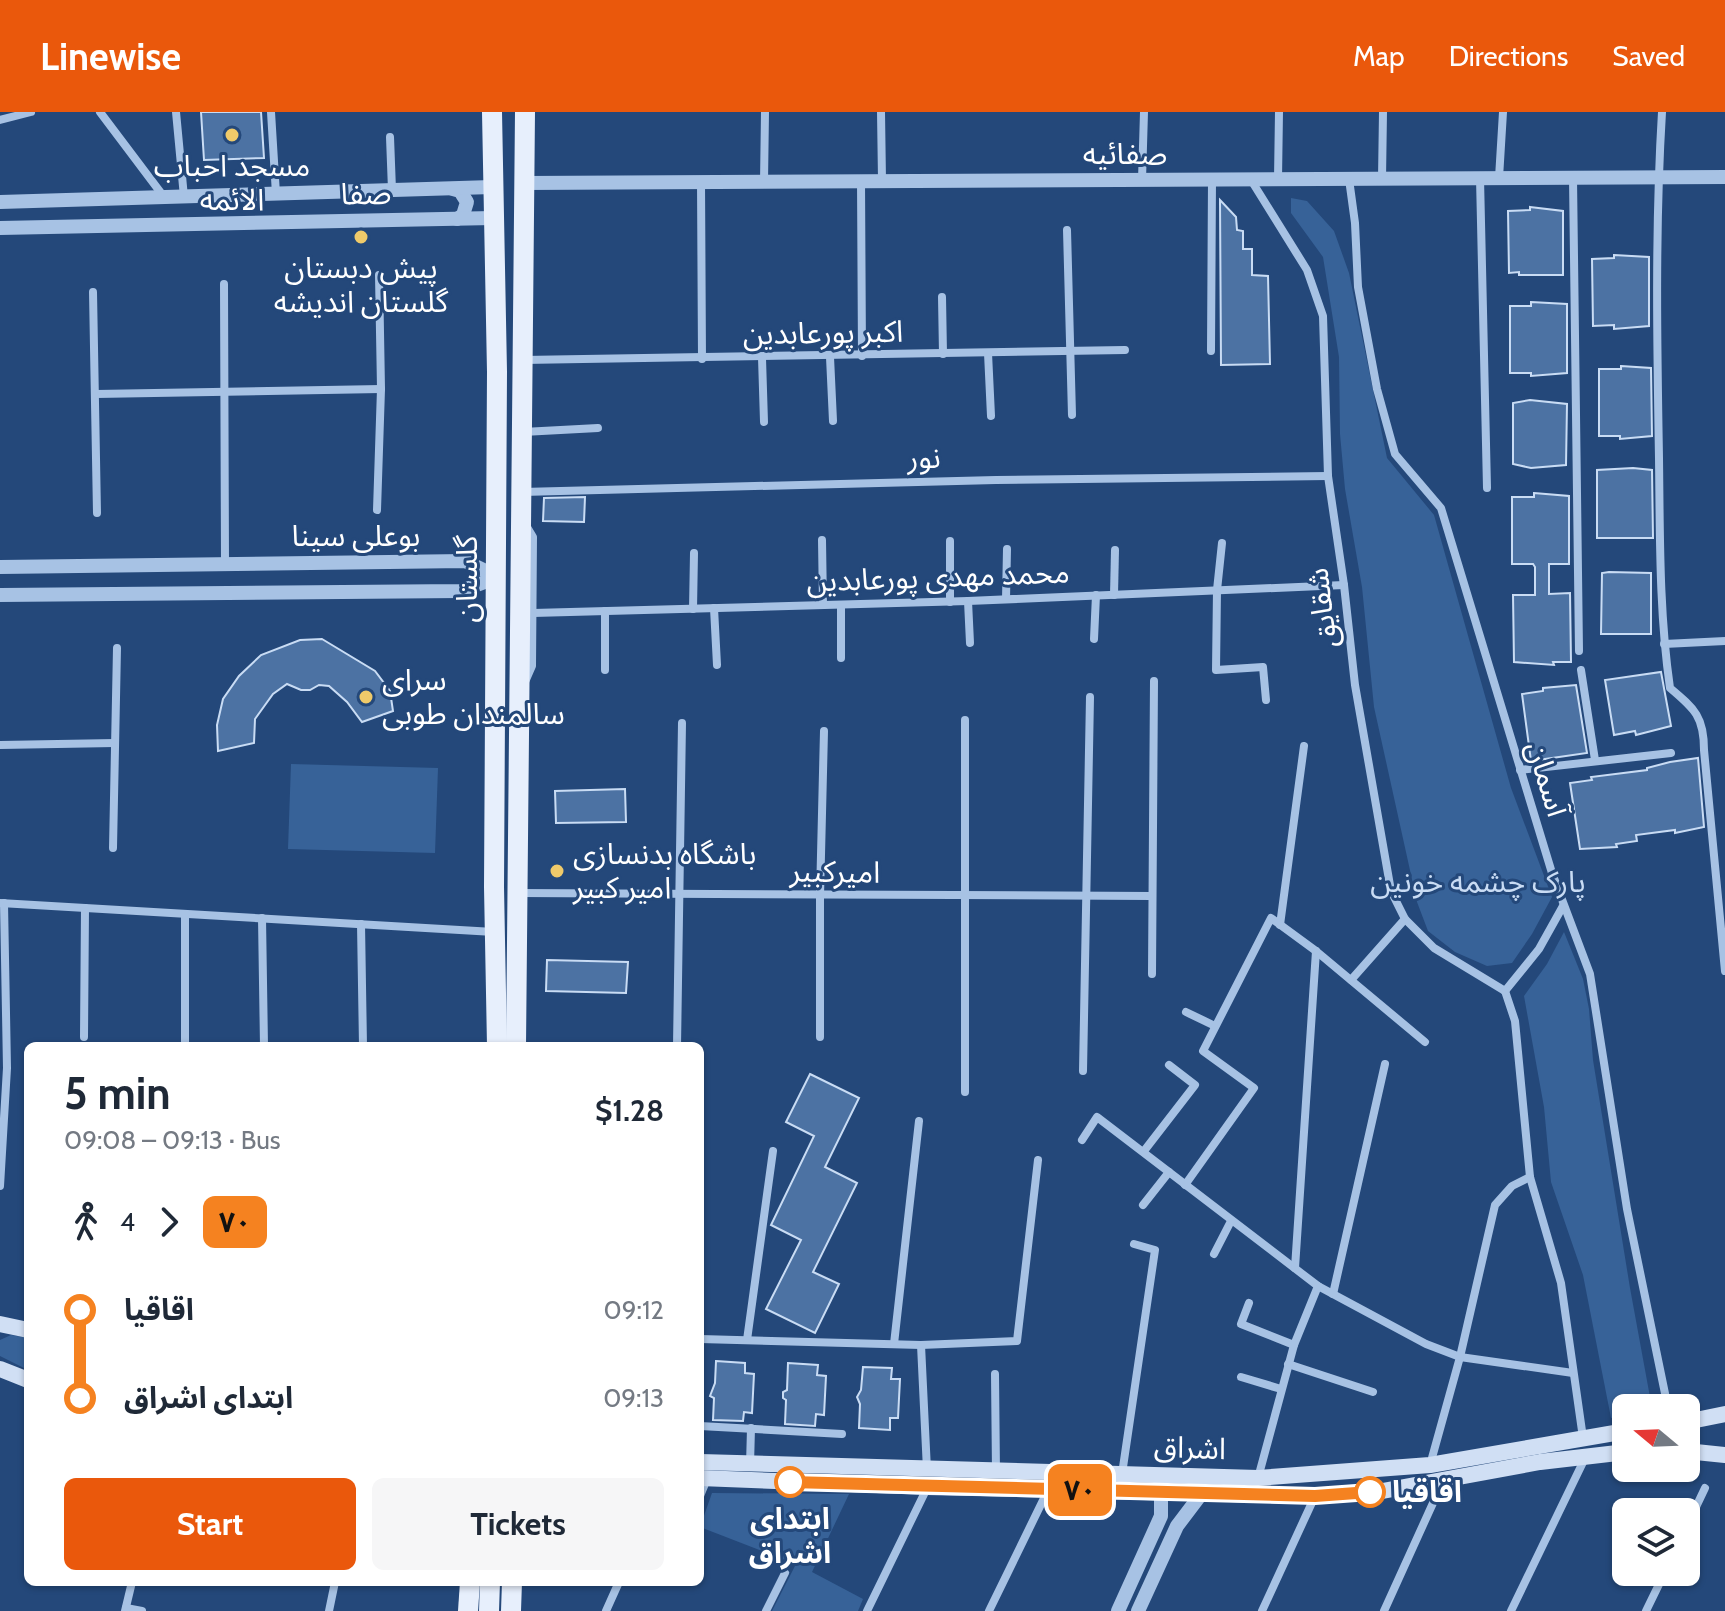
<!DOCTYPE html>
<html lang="en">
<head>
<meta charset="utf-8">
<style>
	body { margin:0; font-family:Cabin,"Noto Sans Arabic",sans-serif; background:#f6f6f7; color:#1f2937; height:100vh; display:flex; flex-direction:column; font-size:30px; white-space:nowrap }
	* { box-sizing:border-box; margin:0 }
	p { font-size:26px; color:#747a83 }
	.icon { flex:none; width:44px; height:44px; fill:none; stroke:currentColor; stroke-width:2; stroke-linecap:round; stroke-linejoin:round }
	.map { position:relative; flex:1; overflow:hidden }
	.drawer { position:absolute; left:24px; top:930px; width:680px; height:544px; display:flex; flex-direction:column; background:#fff; border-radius:12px; box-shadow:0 2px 6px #0004 }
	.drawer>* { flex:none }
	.badge { padding:0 16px; border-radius:12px; font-size:28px; line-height:52px }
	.needle { width:52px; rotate:289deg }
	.fabs { position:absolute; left:1612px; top:1282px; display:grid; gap:16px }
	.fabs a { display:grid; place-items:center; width:88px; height:88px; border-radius:12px; background:#fff; box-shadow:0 2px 6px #0004; font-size:40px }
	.map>.badge { position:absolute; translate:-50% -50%; box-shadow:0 0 0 4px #fff }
	.legs { display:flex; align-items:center; gap:12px; height:88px; padding:0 40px; font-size:26px }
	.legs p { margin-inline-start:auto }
	.headline { display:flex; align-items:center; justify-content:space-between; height:136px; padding:0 40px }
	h1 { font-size:44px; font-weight:800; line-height:60px }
	.primary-button { display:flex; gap:16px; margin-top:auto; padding:16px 40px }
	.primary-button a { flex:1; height:92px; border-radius:12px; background:#ea580c; color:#fff; font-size:32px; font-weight:800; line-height:92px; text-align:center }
	.primary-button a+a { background:#f6f6f7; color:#1f2937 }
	ul { padding:0 40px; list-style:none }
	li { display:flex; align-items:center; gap:28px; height:88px; font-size:30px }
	li i { display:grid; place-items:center; width:12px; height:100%; margin:0 10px; background:currentColor }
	li i::after { content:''; width:20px; height:20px; margin:-10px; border:6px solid; border-radius:50%; background:#fff }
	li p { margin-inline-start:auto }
	li:first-child i { background:linear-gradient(#0000 50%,currentColor 0) }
	li:last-child i { background:linear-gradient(currentColor 50%,#0000 0) }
	header { display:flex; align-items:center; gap:48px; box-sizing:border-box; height:112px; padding:0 40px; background:#ea580c; color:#fff }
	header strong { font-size:38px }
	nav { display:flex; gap:44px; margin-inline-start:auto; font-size:28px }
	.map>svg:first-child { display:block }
	.green { fill:#376298 }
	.building { fill:#4c72a3; stroke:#c9dcf4; stroke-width:2 }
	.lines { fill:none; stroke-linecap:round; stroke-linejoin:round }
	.minor { stroke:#a7c2e4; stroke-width:8 }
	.tertiary { stroke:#a7c2e4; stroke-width:14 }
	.secondary { stroke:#d0dff4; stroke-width:16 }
	.primary { stroke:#e7effc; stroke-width:20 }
	.line-1-casing { stroke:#fff; stroke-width:18 }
	.line-1 { stroke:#f58220; stroke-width:12 }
	.poi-dot { fill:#efca6a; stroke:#24487a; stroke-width:3 }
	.stop-1-dot { fill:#fff; stroke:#f58220; stroke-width:4 }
	.labels { text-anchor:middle; stroke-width:6; stroke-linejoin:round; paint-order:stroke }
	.street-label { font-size:30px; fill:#fff; stroke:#24487a }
	.poi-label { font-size:30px; fill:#fff; stroke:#24487a }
	.park-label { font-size:30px; fill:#c9dcf4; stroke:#24487a }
	.stop-label { font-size:30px; font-weight:bold; fill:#fff; stroke:#24487a; text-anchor:start }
</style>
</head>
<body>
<header>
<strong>Linewise</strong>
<nav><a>Map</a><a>Directions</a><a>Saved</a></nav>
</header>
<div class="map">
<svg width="1725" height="1499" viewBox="0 0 1725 1499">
	<rect width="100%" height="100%" fill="#24487a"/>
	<g class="green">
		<polygon points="1291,86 1307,89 1334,119 1349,161 1387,346 1434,403 1511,676 1552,785 1532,822 1512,851 1487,854 1455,840 1428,819 1417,790 1374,595 1362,475 1345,377 1340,322 1339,245 1323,145 1291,101"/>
		<polygon points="291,652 438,656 435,741 288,737"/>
		<polygon points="1564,820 1583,867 1589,897 1593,948 1630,1176 1652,1296 1626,1296 1626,1303 1611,1306 1583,1163 1551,1070 1544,995 1524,884 1547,852"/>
		<polygon points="11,1223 28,1226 28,1258 0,1244 0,1228"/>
		<polygon points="712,1381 849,1382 812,1460 863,1487 858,1499 772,1499 796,1452 700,1415"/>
	</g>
	<g class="building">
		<polygon points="201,0 261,0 264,46 204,48"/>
		<polygon points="1220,88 1236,105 1237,118 1243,119 1243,137 1252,137 1252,163 1268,164 1270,252 1221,253"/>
		<polygon points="1530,95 1563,99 1563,163 1519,163 1519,160 1509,161 1508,99 1530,98"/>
		<polygon points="1614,143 1649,145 1649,214 1614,217 1614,213 1593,214 1592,147 1614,146"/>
		<polygon points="1531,190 1567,192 1567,261 1531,264 1531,261 1510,261 1510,194 1531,194"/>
		<polygon points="1621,254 1651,256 1652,324 1620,327 1620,324 1599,324 1599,257 1621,257"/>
		<polygon points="1530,288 1567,292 1566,353 1531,356 1513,352 1513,291"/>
		<polygon points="1633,356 1652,358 1653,426 1597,426 1597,358"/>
		<polygon points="1534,381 1569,384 1569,452 1549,452 1549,482 1570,481 1571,550 1553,550 1554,553 1514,550 1513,483 1535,483 1535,455 1533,452 1512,452 1512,385 1534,385"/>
		<polygon points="585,385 584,410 543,409 544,386"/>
		<polygon points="1609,460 1651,461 1651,522 1601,522 1602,461"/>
		<polygon points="322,527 375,559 390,579 393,599 362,610 347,590 329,574 319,573 310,578 301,578 287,572 273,582 255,607 254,631 218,639 217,613 223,587 239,564 261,543 300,528"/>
		<polygon points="1661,560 1671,614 1636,623 1635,619 1614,623 1605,568"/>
		<polygon points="1576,573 1587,641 1531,649 1522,582 1543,579 1543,576"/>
		<polygon points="1698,646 1704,715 1675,721 1675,718 1636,723 1637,729 1616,732 1617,735 1580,737 1570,671 1592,668 1591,665 1647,658 1647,656 1670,650"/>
		<polygon points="625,677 626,710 556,711 555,679"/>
		<polygon points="547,848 628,850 626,881 546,879"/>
		<polygon points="810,962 859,986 825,1055 857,1071 813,1160 839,1172 815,1221 766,1197 801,1128 771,1113 814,1024 786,1010"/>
		<polygon points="716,1249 745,1251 745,1261 754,1262 752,1301 744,1300 743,1309 713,1308 714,1286 710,1284 715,1271"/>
		<polygon points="788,1251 818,1253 817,1263 826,1264 824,1303 816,1302 815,1314 785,1312 786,1288 783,1286 783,1280 787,1278"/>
		<polygon points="863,1255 892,1256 891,1267 900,1267 898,1306 890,1306 890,1318 859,1316 860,1292 857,1285 861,1278"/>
	</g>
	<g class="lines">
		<g class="minor">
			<polyline points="100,0 164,85"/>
			<polyline points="176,0 184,85"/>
			<polyline points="271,0 276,82"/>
			<polyline points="881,0 882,68"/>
			<path d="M1662 0C1655 115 1657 231 1659 346 1660 423 1659 500 1670 576 1695 597 1704 605 1704 638L1725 859"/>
			<polyline points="0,8 31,0"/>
			<polyline points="390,25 392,78"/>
			<polyline points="1480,66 1487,376"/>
			<polyline points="1499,66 1503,0"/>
			<polyline points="1573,66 1579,539"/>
			<polyline points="1278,67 1279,0"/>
			<polyline points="1349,67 1355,111 1358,175 1377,277 1395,342 1441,396 1552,761 1590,862 1627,1097 1668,1296"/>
			<polyline points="1382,67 1383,0"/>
			<polyline points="1142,68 1144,0"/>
			<polyline points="1251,68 1307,158 1323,204 1328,364 1344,473 1355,573 1391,779 1405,807 1434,836 1505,879"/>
			<polyline points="861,69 862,244"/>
			<polyline points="701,70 702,247"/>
			<polyline points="764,70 765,0"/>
			<polyline points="1067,118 1072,303"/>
			<polyline points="224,172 225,451"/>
			<polyline points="93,180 97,401"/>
			<polyline points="942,185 943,242"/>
			<polyline points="1211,239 1212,68"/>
			<polyline points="988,241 991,304"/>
			<polyline points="830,245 833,309"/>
			<polyline points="762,246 764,310"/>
			<polyline points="523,248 1125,238"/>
			<polyline points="96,282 381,277"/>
			<polyline points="523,320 598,316"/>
			<polyline points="522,380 996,368 1328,364"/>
			<polyline points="377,398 381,277 379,163"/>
			<polyline points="822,428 823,493"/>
			<polyline points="1222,431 1217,478 1216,558 1263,555 1266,588"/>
			<polyline points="1114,483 1115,438"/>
			<polyline points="1006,487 1007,437"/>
			<polyline points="968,489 970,531"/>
			<polyline points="950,490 950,429"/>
			<polyline points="841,493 841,546"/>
			<polyline points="714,496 717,553"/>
			<polyline points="693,497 694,441"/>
			<polyline points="533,501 968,489 1344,473"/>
			<polyline points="1094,527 1096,483"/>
			<polyline points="1664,532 1725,529"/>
			<polyline points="605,558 605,499"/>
			<polyline points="1581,558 1595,648"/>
			<polyline points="525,570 532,554 533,425 527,415"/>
			<polyline points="0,633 115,631"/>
			<polyline points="1520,658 1671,641"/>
			<polyline points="113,736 117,536"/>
			<polyline points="518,781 1152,784"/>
			<polyline points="0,791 494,820"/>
			<polyline points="262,806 264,934"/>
			<polyline points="361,812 363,934"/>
			<polyline points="1280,813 1304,634"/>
			<polyline points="1152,862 1154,569"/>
			<polyline points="1351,868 1405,807"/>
			<polyline points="1505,879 1515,909 1530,1065 1561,1171 1583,1326"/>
			<polyline points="1505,879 1539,837 1563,794"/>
			<polyline points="1186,900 1215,914"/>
			<polyline points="84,925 85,796"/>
			<polyline points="820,925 820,784 824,619"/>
			<polyline points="185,934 185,802"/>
			<polyline points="677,934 682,611"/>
			<polyline points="1083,959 1090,585"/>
			<polyline points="965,980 965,608"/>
			<polyline points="1082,1028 1097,1005 1318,1174 1426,1232 1460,1245 1573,1261"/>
			<polyline points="1144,1039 1195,973 1169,953"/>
			<polyline points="1185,1073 1254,976 1203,939 1271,806 1316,839 1425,930"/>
			<polyline points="0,1074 7,956 4,791"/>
			<polyline points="1143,1093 1169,1060"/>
			<polyline points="1214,1142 1231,1109"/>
			<polyline points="1295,1156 1316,839"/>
			<polyline points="1333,1182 1385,952"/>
			<polyline points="1249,1191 1241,1212 1294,1233"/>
			<polyline points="700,1227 921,1233 1017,1229 1038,1048"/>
			<polyline points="747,1228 773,1039"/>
			<polyline points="894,1232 919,1009"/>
			<polyline points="921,1233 927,1358"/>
			<polyline points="1288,1252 1373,1280"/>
			<polyline points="995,1262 996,1361"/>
			<polyline points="1241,1265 1281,1277"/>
			<polyline points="700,1314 842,1322"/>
			<polyline points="750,1353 751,1316"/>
			<polyline points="1430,1353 1460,1245 1495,1093 1512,1074 1530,1065"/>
			<polyline points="1122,1362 1155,1138 1134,1132"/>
			<polyline points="1258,1366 1294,1233 1318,1174"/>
			<polyline points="700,1384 707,1367"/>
			<polyline points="1686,1416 1705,1376"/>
			<polyline points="126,1496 142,1499"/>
			<polyline points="125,1499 132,1470"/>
			<polyline points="329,1499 335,1470"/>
			<polyline points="606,1499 619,1470"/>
			<polyline points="766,1499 785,1461"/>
			<polyline points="867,1499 927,1376"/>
			<polyline points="989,1499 1048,1378"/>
			<polyline points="1262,1499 1315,1384"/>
			<polyline points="1384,1499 1443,1369"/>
			<polyline points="1511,1499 1586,1344"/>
			<polyline points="1646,1499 1665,1460"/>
		</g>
		<g class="tertiary">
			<polyline points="524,71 1725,65"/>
			<polyline points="453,77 460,79 467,90 463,103 457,107"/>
			<polyline points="0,90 492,75"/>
			<polyline points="0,116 493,106"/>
			<polyline points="0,455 465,449 498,465"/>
			<polyline points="0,483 461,479 498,465"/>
			<polyline points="1118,1499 1161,1404 1161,1380"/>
			<polyline points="1138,1499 1177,1414 1202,1381"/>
		</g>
		<g class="secondary">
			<polyline points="0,1212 28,1218"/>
			<polyline points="0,1257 28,1268"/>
			<polyline points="1686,1310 1725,1302"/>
			<polyline points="1686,1339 1725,1343"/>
			<polyline points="700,1350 1258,1366 1430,1353 1626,1319"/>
			<polyline points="700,1366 927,1375 1315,1384 1377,1380 1540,1350 1626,1340"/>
		</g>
		<g class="primary">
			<polyline points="492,0 497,260 494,775 497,934"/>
			<polyline points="516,934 525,0"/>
			<polyline points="468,1499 470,1470"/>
			<polyline points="489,1499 490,1470"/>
			<polyline points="511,1499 512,1470"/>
		</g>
	</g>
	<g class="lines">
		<g class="line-1-casing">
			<polyline id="line-1" points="790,1370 1315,1384 1370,1380"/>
		</g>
		<use href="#line-1" class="line-1"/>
	</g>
	<g class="poi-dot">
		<circle cx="232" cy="23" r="8"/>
		<circle cx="361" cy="125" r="8"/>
		<circle cx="366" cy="585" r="8"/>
		<circle cx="557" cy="759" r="8"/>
	</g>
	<g class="stop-1-dot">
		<circle cx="790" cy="1370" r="14"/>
		<circle cx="1370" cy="1380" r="14"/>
	</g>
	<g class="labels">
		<g class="street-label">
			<text x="1125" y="52">صفائیه</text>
			<text transform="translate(366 82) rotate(-1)" y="10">صفا</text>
			<text transform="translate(823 221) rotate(-1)" y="10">اکبر پورعابدین</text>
			<text transform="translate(924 346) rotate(-1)" y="10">نور</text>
			<text x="356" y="434">بوعلی سینا</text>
			<text transform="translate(938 465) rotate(-2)" y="10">محمد مهدی پورعابدین</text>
			<text transform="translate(467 467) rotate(-90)" y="10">گلستان</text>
			<text transform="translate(1322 496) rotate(-97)" y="10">شقایق</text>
			<text transform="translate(1547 667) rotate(73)" y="10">آسمان</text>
			<text transform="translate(835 760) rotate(1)" y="10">امیرکبیر</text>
			<text transform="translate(1190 1336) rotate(2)" y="10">اشراق</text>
		</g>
		<g class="poi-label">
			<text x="232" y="64">مسجد احباب<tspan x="232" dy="34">الائمه</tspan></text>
			<text x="361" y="166">پیش دبستان<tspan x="361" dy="34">گلستان اندیشه</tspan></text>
			<text x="382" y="578" text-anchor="start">سرای<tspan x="382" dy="34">سالمندان طوبی</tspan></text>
			<text x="573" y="752" text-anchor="start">باشگاه بدنسازی<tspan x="573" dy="34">امیر کبیر</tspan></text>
		</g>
		<g class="park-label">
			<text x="1478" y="780">پارک چشمه خونین</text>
		</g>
		<g class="stop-label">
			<text x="1392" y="1390">اقاقیا</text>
			<text x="790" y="1417" text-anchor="middle">ابتدای<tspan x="790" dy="34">اشراق</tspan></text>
		</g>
	</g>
</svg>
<div class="fabs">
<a><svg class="needle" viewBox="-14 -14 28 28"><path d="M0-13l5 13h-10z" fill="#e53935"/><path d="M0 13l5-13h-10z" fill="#747a83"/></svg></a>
<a><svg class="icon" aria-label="layers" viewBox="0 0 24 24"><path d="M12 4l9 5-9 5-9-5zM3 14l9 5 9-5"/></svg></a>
</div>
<b class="badge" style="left:1080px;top:1378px;background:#f58220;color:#111">۷۰</b>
<section class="drawer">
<div class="headline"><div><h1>5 min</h1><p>09:08 – 09:13 · Bus</p></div><b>$1.28</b></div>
<div class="legs"><svg class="icon" aria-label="walk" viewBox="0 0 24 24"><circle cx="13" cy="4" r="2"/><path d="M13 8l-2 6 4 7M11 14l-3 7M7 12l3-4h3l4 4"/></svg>4<svg class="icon" aria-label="forward" viewBox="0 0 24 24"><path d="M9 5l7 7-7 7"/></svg><b class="badge" style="background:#f58220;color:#111">۷۰</b></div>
<ul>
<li><i style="color:#f58220"></i><b>اقاقیا</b><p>09:12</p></li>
<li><i style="color:#f58220"></i><b>ابتدای اشراق</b><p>09:13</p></li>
</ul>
<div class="primary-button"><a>Start</a><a>Tickets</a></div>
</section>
</div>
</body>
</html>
